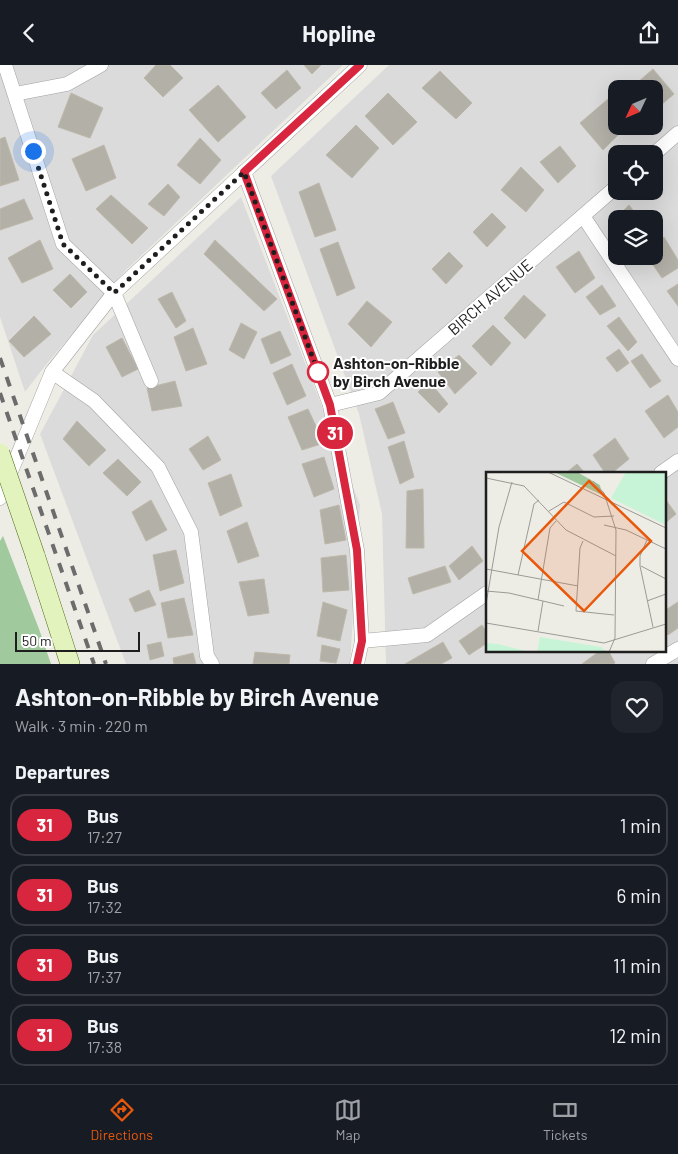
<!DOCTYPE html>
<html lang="en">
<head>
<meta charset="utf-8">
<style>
	body { margin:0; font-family:Barlow,sans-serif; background:#20242c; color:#f1f3f6; height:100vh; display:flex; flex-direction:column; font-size:19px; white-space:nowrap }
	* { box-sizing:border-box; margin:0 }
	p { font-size:16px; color:#9ea1a6 }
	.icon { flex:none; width:28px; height:28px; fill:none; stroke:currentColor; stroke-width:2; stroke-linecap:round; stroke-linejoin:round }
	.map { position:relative; height:599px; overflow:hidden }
	.panel { display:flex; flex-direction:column; background:#171b24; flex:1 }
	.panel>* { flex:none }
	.badge { padding:0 10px; border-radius:16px; font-size:18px; line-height:32px }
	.needle { width:32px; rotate:226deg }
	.buttons { position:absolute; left:608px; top:15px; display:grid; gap:10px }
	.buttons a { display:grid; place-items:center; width:55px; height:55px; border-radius:10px; background:#171b24; box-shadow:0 5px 20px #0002; font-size:25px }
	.scale { position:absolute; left:15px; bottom:12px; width:125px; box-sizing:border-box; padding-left:5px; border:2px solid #1e1e1e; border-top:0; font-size:14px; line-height:18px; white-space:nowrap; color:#1e1e1e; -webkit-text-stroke:4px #fff; paint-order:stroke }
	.you { position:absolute; width:25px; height:25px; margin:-12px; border:4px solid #fff; border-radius:50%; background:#1a73e8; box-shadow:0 0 0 8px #1a73e833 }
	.map>.badge { position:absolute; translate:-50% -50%; box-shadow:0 0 0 2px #fff }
	h2 { padding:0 15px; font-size:19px; line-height:45px }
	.round { display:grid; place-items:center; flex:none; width:52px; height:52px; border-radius:15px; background:#20242c }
	.head { display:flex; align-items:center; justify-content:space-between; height:85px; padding:0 15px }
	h1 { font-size:24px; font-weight:700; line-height:38px }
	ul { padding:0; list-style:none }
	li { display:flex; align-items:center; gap:15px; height:62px; margin:0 10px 8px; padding:0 5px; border:2px solid #363941; border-radius:15px }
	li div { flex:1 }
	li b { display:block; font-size:19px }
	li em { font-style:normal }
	li .badge { min-width:55px; font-weight:700; text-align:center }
	header { display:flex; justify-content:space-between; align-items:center; height:65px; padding:0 15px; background:#171b24; font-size:22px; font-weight:700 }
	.dock { display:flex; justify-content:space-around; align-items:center; height:70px; border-top:1px solid #363941; background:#171b24; font-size:14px; color:#9ea1a6 }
	.dock a { display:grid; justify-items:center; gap:2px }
	.dock .selected { color:#ea580c }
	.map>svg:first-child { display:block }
	.residential { fill:#dcdbdb; fill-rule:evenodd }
	.forest { fill:#a0c99e }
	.building { fill:#b3b0a8; stroke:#beb8a9 }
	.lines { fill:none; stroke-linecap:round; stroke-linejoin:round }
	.minor-casing { stroke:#a2a2a2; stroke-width:15 }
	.secondary-casing { stroke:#496a10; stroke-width:20 }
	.minor { stroke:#fff; stroke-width:14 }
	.secondary { stroke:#e2f3be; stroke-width:19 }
	.rail { stroke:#6c6c6c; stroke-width:4; stroke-dasharray:10 10; stroke-linecap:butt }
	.secondary-bridge-casing { stroke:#496a10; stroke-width:20; stroke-linecap:butt }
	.secondary-bridge { stroke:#e2f3be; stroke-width:19 }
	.line-casing { stroke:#fff; stroke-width:11 }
	.line { stroke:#d7263d; stroke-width:8 }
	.walk { stroke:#1e1e1e; stroke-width:5; stroke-dasharray:0 9 }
	.stop-dot { fill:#fff; stroke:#d7263d; stroke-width:2.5 }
	.labels { text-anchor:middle; stroke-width:4; stroke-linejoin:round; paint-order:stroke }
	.street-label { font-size:16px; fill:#1e1e1e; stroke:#fff }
	.stop-label { font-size:16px; font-weight:bold; fill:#1e1e1e; stroke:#fff; text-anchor:start }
	.inset-road { fill:none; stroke:#9b9a95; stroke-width:1 }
	.view { fill:#e8590c; fill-opacity:0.15; stroke:#e8590c; stroke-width:2.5 }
	.inset-edge { fill:none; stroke:#1e1e1e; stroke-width:2.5 }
</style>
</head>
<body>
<header><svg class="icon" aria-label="back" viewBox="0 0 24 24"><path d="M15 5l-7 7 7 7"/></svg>Hopline<svg class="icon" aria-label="share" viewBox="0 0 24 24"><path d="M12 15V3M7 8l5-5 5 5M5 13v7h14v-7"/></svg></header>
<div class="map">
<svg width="678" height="599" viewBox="0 0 678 599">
	<rect width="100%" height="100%" fill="#eeede5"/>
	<g class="residential">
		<polygon points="0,0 343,0 125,206 45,301 25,327 0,252"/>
		<path d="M389 0H678V599H386L382 449 359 349 271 111ZM616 24H654V61H616ZM616 89H654V126H616ZM616 154H654V191H616ZM487 408H664V585H487Z"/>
		<polygon points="241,132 360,440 350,599 126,599 40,369 93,270"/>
	</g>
	<polygon class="forest" points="3,471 39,564 51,599 0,599 0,476"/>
	<g class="building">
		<polygon points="156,0 170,0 183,13 163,32 144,13"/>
		<polygon points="304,0 321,0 312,9"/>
		<polygon points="653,4 674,29 654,46 654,24 630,24"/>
		<polygon points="287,5 301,23 276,44 261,28"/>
		<polygon points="440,6 472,38 456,54 422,23"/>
		<polygon points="218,20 246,52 218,77 189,45"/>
		<polygon points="71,28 103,43 90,73 58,62"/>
		<polygon points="388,28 417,57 393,80 365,51"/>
		<polygon points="608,34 616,43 616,61 627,61 603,85 580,58"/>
		<polygon points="356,60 379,83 352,113 326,90"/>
		<polygon points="5,72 19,115 0,121 0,74"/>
		<polygon points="200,73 221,95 200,119 177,100"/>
		<polygon points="104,80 116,113 86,126 72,94"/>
		<polygon points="560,81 576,101 558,118 540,97"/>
		<polygon points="521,102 544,125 526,147 501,125"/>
		<polygon points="319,118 336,165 315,172 299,127"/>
		<polygon points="168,119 180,132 164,151 148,139"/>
		<polygon points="111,130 148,163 132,179 96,144"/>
		<polygon points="24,134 33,154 0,165 0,144"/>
		<polygon points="629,140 640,154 623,154 620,149"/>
		<polygon points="492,148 506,162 487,182 473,167"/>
		<polygon points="664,172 678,195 678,203 662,213 647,191 654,191 654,181"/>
		<polygon points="40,175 53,204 22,218 8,193"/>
		<polygon points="215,175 277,234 264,246 204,189"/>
		<polygon points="338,177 355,223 337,231 320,184"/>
		<polygon points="579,186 595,213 575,228 556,202"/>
		<polygon points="449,187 463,201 446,219 432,204"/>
		<polygon points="70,209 87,227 71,243 53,225"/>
		<polygon points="678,219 678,241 667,226"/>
		<polygon points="602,220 616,241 600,250 586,232"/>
		<polygon points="172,227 186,256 176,263 158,234"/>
		<polygon points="524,230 546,250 525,274 504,253"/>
		<polygon points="367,236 392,257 371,282 348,259"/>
		<polygon points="34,251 51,269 24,292 9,276"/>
		<polygon points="619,252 637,277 628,286 607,261"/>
		<polygon points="241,258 257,267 244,294 229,285"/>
		<polygon points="493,260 511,278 491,301 472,281"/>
		<polygon points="193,263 207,299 186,306 174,272"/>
		<polygon points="280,266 291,290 271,299 261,274"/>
		<polygon points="122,273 138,304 122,312 106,282"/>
		<polygon points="619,284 629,298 617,307 606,293"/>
		<polygon points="642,289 661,316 650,323 631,296"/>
		<polygon points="459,290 477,308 455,329 438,307"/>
		<polygon points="292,299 306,331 287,340 273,308"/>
		<polygon points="175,316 182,341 152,346 147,323"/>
		<polygon points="429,316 448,339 439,348 418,327"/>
		<polygon points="668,330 678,347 678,362 664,373 645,346"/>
		<polygon points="393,337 405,368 388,374 375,344"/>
		<polygon points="308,344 324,378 302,385 288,352"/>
		<polygon points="77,356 106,385 89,401 63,374"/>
		<polygon points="208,371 221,395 203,405 189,384"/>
		<polygon points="615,373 629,394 612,408 605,408 593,390"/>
		<polygon points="404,376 414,412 400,419 388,382"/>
		<polygon points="324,392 334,424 314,432 302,399"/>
		<polygon points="118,394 141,417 127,431 103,408"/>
		<polygon points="577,399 585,408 566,408"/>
		<polygon points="231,409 242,441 220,451 208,418"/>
		<polygon points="423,424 424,483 406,483 407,426"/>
		<polygon points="151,435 167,465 146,476 132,447"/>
		<polygon points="666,435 676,449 664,459 664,436"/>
		<polygon points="339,440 346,475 325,479 320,445"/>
		<polygon points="247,457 259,491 238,498 227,466"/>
		<polygon points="472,481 483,496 459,515 449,501"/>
		<polygon points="176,485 184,518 160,526 153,490"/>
		<polygon points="346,490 349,525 323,527 321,493"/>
		<polygon points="445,501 451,517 413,529 408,513"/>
		<polygon points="264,514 269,548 248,551 239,517"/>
		<polygon points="149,525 156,540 135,547 129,534"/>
		<polygon points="184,533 193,570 168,573 161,538"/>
		<polygon points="323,537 347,545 340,576 317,571"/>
		<polygon points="678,537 678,563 668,570 664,565 664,546"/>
		<polygon points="482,560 487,568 487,578 469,590 459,576"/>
		<polygon points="161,577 164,591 150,595 147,580"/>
		<polygon points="443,577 452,593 441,599 405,599"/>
		<polygon points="322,580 340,584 336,598 320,596"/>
		<polygon points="601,585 608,585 615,598 613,599 582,599"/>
		<polygon points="255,587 290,590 289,599 253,599"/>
		<polygon points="193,588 196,599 174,599 173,593"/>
	</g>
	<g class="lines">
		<g class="minor-casing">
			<g id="minor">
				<polyline points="5,0 63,179 114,228 151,316"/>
				<polyline points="15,29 67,19 101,0"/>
				<polyline points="654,89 678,68"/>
				<polyline points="244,107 330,340 357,485 362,576 357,599"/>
				<polyline points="583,151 678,294"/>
				<polyline points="52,307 94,336 158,402 191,467 207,591 212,599"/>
				<polyline points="330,340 379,328 616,122"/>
				<polyline points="661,408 678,396"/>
				<polyline points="0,433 52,307 114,228 360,0"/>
				<polyline points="362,576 427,570 487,528"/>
				<polyline points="653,599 678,584"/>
			</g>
		</g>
		<g class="secondary-casing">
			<polyline id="secondary" points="35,490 70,599"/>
		</g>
		<use href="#minor" class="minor"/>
		<use href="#secondary" class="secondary"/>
		<g class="rail">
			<polyline points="0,293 106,599"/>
			<polyline points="0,328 94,599"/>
		</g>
		<g class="secondary-bridge-casing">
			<polyline id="secondary-bridge" points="0,388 35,490"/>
		</g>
		<use href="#secondary-bridge" class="secondary-bridge"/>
	</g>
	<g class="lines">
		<g class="line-casing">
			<polyline id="line" points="357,599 362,576 357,485 330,340 244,107 360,0"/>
		</g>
		<use href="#line" class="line"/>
		<polyline class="walk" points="33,86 63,179 114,228 244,107 318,307"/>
	</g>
	<circle class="stop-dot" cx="318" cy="307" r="10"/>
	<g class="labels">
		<g class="street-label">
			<text transform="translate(490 232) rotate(-41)" y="6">BIRCH AVENUE</text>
		</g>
		<g class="stop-label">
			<text x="333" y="304">Ashton-on-Ribble<tspan x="333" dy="18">by Birch Avenue</tspan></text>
		</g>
	</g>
	<g transform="translate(486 407)">
		<rect width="180" height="180" fill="#eeede5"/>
		<path d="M68 0H91L114 13 116 23Z" fill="#a0c99e"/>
		<path d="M140 0H180V53L125 26ZM54 165 115 175 121 180H51ZM0 171 12 172 43 180H0Z" fill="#c7f4d6"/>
		<path class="inset-road" d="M62 0 180 56M0 6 38 14 80 58 130 84M107 9 118 21 130 58 129 166 123 180M63 39 78 30 108 45 128 44M118 53 140 58 180 77M161 68 154 84V94L167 155M97 69 94 76 90 139 128 143M155 94 180 107M0 97 92 114M32 103 48 32 53 28M0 119 23 121 78 134M52 128 64 56 70 49M161 129 180 122M0 132 13 55 26 10M0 151 118 171 180 152M52 159 57 129"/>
		<path class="view" d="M103 9 165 69 98 139 36 79Z"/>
		<rect width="180" height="180" class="inset-edge"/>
	</g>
</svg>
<div class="buttons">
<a><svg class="needle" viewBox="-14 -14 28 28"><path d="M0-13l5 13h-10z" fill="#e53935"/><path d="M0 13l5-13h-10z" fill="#9ea1a6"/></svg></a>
<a><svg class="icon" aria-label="locate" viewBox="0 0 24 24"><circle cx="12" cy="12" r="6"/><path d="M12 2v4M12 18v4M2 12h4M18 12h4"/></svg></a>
<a><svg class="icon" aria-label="layers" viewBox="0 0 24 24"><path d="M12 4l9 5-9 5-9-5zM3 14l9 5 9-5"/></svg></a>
</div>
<div class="scale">50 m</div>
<div class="you" style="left:33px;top:86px"></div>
<b class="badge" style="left:335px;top:368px;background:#d7263d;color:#fff">31</b>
</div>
<section class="panel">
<div class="head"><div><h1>Ashton-on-Ribble by Birch Avenue</h1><p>Walk · 3 min · 220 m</p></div><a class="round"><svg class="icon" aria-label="heart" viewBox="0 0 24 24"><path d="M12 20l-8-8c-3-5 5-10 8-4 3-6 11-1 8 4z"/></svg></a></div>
<h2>Departures</h2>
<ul>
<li><span class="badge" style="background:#d7263d;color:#fff">31</span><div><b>Bus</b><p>17:27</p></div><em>1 min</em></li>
<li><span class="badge" style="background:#d7263d;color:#fff">31</span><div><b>Bus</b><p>17:32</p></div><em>6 min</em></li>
<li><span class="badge" style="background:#d7263d;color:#fff">31</span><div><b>Bus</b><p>17:37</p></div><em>11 min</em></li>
<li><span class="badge" style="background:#d7263d;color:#fff">31</span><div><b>Bus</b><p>17:38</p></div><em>12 min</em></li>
</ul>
</section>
<nav class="dock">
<a class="selected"><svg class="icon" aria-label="directions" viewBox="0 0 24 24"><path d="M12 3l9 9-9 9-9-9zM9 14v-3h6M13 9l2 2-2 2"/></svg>Directions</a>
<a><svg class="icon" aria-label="map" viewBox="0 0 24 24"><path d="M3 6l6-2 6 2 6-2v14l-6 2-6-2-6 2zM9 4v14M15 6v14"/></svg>Map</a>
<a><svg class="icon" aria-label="tickets" viewBox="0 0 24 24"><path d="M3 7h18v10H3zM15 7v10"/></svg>Tickets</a>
</nav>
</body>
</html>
